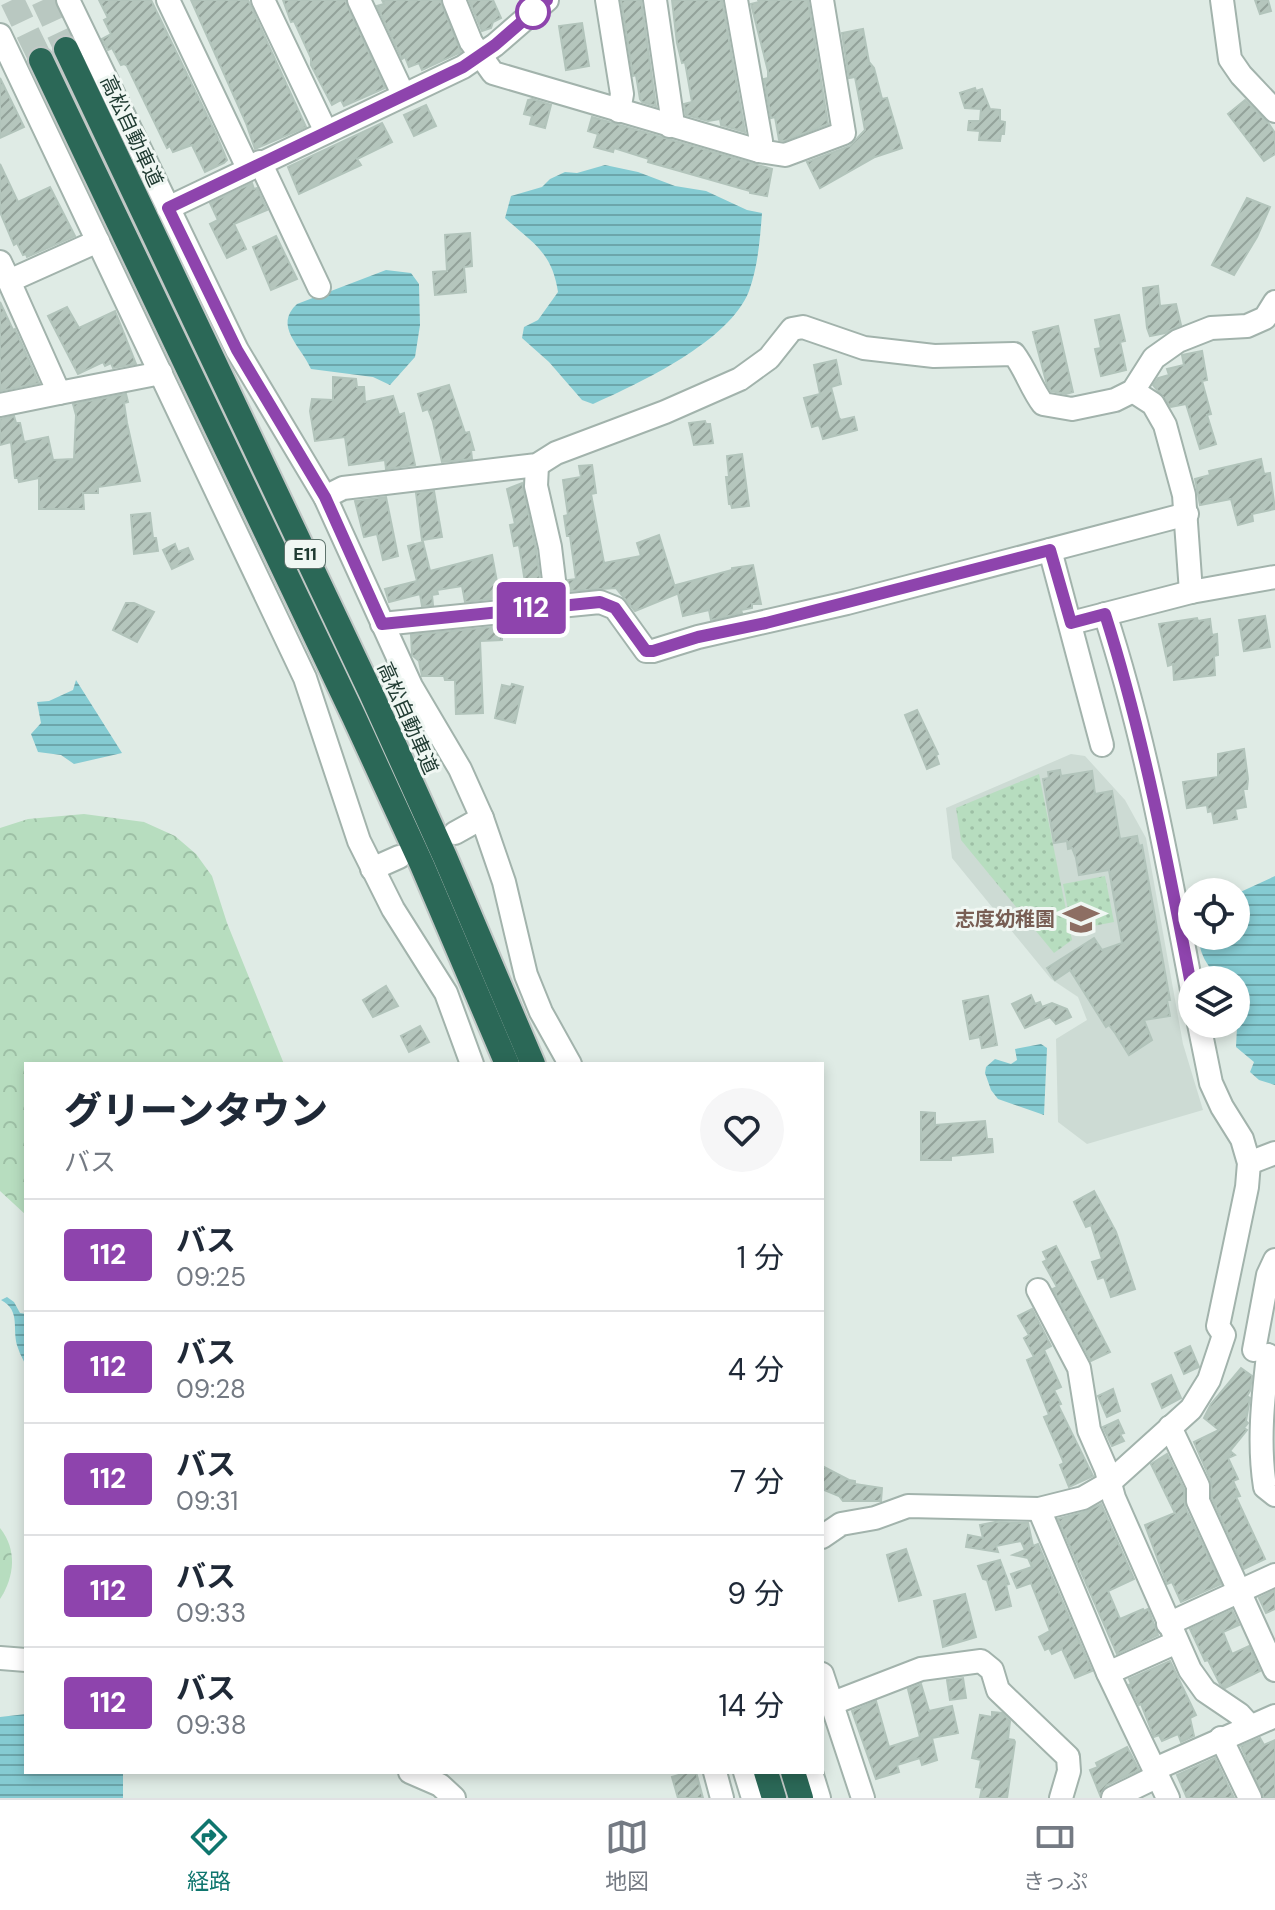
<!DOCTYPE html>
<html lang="ja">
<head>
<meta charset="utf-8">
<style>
	body { margin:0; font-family:"DM Sans","Noto Sans JP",sans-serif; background:#f6f6f7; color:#1f2937; height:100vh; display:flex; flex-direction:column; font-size:30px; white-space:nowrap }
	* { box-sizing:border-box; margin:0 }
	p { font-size:26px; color:#747a83 }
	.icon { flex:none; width:44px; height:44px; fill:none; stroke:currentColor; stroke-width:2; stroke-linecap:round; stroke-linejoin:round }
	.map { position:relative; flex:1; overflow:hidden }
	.panel { position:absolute; left:24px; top:1062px; width:800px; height:712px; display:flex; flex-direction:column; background:#fff; border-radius:0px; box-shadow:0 4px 12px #0003 }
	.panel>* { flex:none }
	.badge { padding:0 16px; border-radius:6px; font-size:28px; line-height:52px }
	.tools { position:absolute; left:1178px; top:878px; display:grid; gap:16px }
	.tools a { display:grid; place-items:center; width:72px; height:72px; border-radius:50%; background:#fff; box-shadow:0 4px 12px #0003; font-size:40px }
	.map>.badge { position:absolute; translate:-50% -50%; box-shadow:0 0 0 4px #fff }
	.round { display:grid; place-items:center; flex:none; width:84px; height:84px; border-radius:42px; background:#f6f6f7 }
	.summary { display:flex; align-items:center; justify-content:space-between; height:136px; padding:0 40px }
	h1 { font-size:38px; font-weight:800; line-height:60px }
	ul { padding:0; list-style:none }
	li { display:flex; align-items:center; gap:24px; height:112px; padding:0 40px; border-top:2px solid #e0e1e3 }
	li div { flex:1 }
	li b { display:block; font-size:30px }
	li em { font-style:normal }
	li .badge { min-width:88px; font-weight:700; text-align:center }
	.tab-bar { display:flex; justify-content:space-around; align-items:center; height:112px; border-top:2px solid #e0e1e3; background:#fff; font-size:22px; color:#747a83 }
	.tab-bar a { display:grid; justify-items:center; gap:4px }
	.tab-bar .active { color:#0f766e }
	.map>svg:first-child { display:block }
	.built { fill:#cddbd4 }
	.forest { fill:url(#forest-crowns) }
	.park { fill:url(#park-dots) }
	.water { fill:url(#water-rules) }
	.building { fill:url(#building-hatch); stroke:#b2c4bb; stroke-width:2 }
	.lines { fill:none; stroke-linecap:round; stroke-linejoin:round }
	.highway-tunnel { stroke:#b9c8c1; stroke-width:24; stroke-dasharray:24 12; stroke-linecap:butt }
	.minor-casing { stroke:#a2b3ac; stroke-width:26 }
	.highway-casing { stroke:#c1c8c6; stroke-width:28 }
	.minor { stroke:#fff; stroke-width:22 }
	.highway { stroke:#2b6857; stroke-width:24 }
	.line-casing { stroke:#fff; stroke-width:18 }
	.line { stroke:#8e44ad; stroke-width:12 }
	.stop-dot { fill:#fff; stroke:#8e44ad; stroke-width:4 }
	.labels { text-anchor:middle; stroke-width:6; stroke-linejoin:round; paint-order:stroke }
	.shield { fill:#f0f7f3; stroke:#5e736c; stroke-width:2 }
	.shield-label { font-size:18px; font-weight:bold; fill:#203b32 }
	.street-label { font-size:20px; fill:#203b32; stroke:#f0f7f3 }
	.education-label { font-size:20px; font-weight:bold; fill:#785e54; stroke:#f0f7f3; text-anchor:end }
</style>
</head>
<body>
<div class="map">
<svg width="1275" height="1798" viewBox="0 0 1275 1798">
	<defs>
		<pattern id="forest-crowns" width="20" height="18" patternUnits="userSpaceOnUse" patternTransform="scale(2)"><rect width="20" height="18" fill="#b7ddbf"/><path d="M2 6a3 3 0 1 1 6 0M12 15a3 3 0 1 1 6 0" fill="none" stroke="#9dbfa5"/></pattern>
		<pattern id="park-dots" width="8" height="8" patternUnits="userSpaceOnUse" patternTransform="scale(2)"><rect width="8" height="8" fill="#b7ddbf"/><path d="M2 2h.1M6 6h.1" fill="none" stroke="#9dbfa5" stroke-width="1.8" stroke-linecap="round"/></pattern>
		<pattern id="water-rules" width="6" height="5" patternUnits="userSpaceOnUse" patternTransform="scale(2)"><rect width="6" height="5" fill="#85cbd2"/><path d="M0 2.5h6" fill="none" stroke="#6ca6ab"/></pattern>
		<pattern id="building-hatch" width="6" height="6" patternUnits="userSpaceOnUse" patternTransform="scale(2)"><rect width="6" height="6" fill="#b5c6bd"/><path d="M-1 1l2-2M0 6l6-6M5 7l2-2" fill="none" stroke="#93a29a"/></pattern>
	</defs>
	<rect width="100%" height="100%" fill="#dfebe5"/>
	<polygon class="built" points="1071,754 1085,756 1125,800 1146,838 1183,1044 1203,1110 1087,1144 1058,1122 1056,1039 1087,1020 1078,997 1051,979 952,858 946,808"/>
	<g class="forest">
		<polygon points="84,814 144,822 175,836 196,854 212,876 227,923 284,1064 26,1064 26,1215 0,1191 0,828 28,819"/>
		<path d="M0 1528C17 1549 15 1576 0 1599Z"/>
	</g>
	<g class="park">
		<polygon points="1039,774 1072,940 1054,953 961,840 956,808"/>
		<polygon points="1105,876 1114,922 1072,930 1063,884"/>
	</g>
	<g class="water">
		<path d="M605 165 638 172 675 186 706 191 747 210 762 213C760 239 758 266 749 291 730 341 640 383 593 404L582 400 549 362 522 338 524 327 538 320 558 292C552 252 533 243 505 218L511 196 542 187 550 179 565 172 577 173Z"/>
		<path d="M386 270 411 273 419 284 420 325 415 357 390 385 373 377 311 369C301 346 273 326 297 304Z"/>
		<polygon points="76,680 122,753 74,764 61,755 38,752 31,734 41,723 37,702 49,701 73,690"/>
		<path d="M1275 876V1085L1259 1080 1250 1072 1254 1062 1236 1047 1238 1008 1236 980C1212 980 1200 957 1198 936H1236V894Z"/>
		<polygon points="1041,1044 1047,1048 1044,1115 998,1099 991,1090 985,1073 986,1067 995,1059 1011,1064 1017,1060 1015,1049"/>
		<path d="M7 1297 14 1302 20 1313 26 1314V1367C24 1360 20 1355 18 1348 11 1330 22 1311 1 1300Z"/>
		<polygon points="26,1714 26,1772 123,1772 123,1798 0,1798 0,1717"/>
	</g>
	<g class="building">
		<polygon points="99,0 151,0 216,134 227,160 224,163 205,172 192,145 173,152 170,146 167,148 127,66 124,64 121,65 112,48 108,50 102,39 111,34 104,20 108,18"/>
		<polygon points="191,0 248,0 306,127 255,149 246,123"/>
		<polygon points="283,0 345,0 385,88 344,106 341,100 332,105 311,65 311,58 294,21 291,22"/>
		<polygon points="382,0 440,0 461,52 422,70 419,63 409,67 405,57 402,59 377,6 384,4"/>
		<polygon points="469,0 493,0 501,18 493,22 491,28 482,31"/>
		<polygon points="621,0 641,0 656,106 642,102 640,99 636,75 633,76"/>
		<polygon points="672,0 722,0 745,132 721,125 720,119 708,121 686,115 684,104 692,102 685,62 682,63 677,43"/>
		<polygon points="758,0 808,0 828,124 784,141 779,140 775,117 771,118 764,79 768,78 768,71 751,4 759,2"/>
		<polygon points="1255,0 1268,0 1271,11 1260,14"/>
		<polygon points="582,23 589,66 566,70 559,26"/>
		<polygon points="863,29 869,62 874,68 882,99 887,98 902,148 875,157 820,188 807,162 850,146 865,130 855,77 849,78 842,33"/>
		<polygon points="0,78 24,127 0,138"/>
		<polygon points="975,88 976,91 982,89 990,109 1000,110 1000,121 1005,122 1004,134 1001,134 1000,141 979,140 980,131 968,130 969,121 980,121 981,109 965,108 960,93"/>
		<polygon points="532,99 551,105 545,128 530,124 532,116 524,114 528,100"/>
		<polygon points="1245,100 1269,124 1275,133 1275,154 1264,161 1228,114"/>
		<polygon points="426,105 436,126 414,136 404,115"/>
		<polygon points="592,117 772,169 767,196 750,193 750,191 648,162 649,159 614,148 613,152 594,147 598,134 588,131"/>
		<polygon points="382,123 392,142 357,159 361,165 299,194 288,167"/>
		<polygon points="0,164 18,202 50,187 75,236 27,257 26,254 23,255 17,243 14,245 0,212"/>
		<polygon points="252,183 254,189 257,188 267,210 234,224 246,249 227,258 210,224 218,220 210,203"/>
		<polygon points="1247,198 1270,207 1257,237 1234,275 1212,265"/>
		<polygon points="470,233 472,266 464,267 466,292 435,295 433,272 447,271 445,235"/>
		<polygon points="276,236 297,279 271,290 253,247"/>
		<polygon points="1158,286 1160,306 1176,304 1181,325 1165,333 1150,336 1147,328 1143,288"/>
		<polygon points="0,302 13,330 15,329 39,383 0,391"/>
		<polygon points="67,307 79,328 115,311 136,364 113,368 111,363 105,366 103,362 78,374 48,316"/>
		<polygon points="1119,315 1125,341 1120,342 1126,370 1101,376 1095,349 1101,348 1095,320"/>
		<polygon points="1058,326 1073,392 1066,394 1051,391 1047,385 1033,332"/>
		<polygon points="1202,351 1207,380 1202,381 1211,414 1207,415 1216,444 1200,449 1186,404 1171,407 1153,385 1158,378 1169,375 1167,369 1184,365 1182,355"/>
		<polygon points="836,360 841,384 831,387 839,418 841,420 854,417 857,430 823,439 819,425 812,427 804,398 820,394 814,365"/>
		<polygon points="333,377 356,379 357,387 364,387 365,402 393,396 399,415 404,413 415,465 386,469 385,460 349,465 345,437 315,441 310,411 312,399 333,400"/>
		<polygon points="449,385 465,433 469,432 474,450 471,450 472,459 442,462 433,422 428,409 423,411 418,394"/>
		<polygon points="126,394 128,402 124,403 127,423 140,481 98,487 98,493 83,493 84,509 39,509 39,478 19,482 18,478 15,478 11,442 0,445 0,419 14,416 16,423 20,423 24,442 48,437 53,460 74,459 76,415 73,404"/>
		<polygon points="705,421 706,424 710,424 713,443 694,445 689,423"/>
		<polygon points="742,454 749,506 732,508 731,504 729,504 726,477 729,477 727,456"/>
		<polygon points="1261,459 1264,474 1270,473 1275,509 1252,514 1253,521 1238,525 1231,499 1200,505 1195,479 1210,475 1209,471"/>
		<polygon points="592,465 596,493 591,494 604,563 641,556 637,543 659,535 677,594 635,611 616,588 569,591 568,580 576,579 570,536 567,536 564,516 568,515 563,480 581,477 579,466"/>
		<polygon points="522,483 536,549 542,594 532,595 530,581 525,582 519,545 514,546 510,525 515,524 507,489"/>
		<polygon points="434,491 442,537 422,540 416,493"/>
		<polygon points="386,497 398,556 383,560 377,534 364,537 355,501"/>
		<polygon points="150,513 153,538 156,538 158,551 134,554 131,515"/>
		<polygon points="423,542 430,571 492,555 500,598 465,602 462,586 437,590 438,594 432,595 433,605 422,606 420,594 389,602 385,589 417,581 408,546"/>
		<polygon points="175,544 178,552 188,548 193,559 172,569 163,550"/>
		<polygon points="753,565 761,604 752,604 752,608 741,610 742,613 711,620 709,610 683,616 676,585 732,570 732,568"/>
		<polygon points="126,603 134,603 154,612 137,642 113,630"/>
		<polygon points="1265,616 1270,647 1244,651 1239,620"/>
		<polygon points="1197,618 1198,621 1210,619 1212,635 1217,634 1218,655 1214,656 1215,675 1174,680 1173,664 1168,666 1159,624"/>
		<polygon points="502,626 502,640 480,641 483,713 456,714 455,680 445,680 444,676 422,676 419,661 412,655 411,635"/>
		<polygon points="512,684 523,687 515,723 495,718 502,685 511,687"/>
		<polygon points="917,710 938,754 936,755 939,764 927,769 905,715"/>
		<polygon points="1244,749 1248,779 1247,789 1243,789 1246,807 1235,809 1237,819 1214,823 1212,811 1208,812 1207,805 1187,808 1183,782 1218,777 1218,754"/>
		<polygon points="1060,770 1061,776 1092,771 1095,794 1112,791 1120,839 1137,836 1139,846 1142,845 1170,1000 1167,1000 1170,1016 1144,1020 1152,1040 1129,1055 1115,1033 1109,1025 1106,1027 1070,970 1055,980 1047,968 1094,938 1102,950 1122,943 1109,870 1079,875 1076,858 1072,848 1068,849 1067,841 1054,843 1043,779 1049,778 1048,772"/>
		<polygon points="386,986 398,1006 373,1017 363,1000"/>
		<polygon points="1031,995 1035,1004 1040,1002 1042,1007 1052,1003 1067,1009 1071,1017 1056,1024 1050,1017 1025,1028 1012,1004"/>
		<polygon points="988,996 997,1045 982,1048 980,1037 970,1039 963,1001"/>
		<polygon points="420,1026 429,1042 409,1052 401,1036"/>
		<polygon points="921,1112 935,1113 935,1125 985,1121 987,1139 992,1139 993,1152 951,1156 951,1160 921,1160"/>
		<polygon points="1094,1191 1116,1232 1135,1289 1111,1297 1104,1277 1098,1279 1092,1262 1102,1259 1091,1225 1086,1227 1074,1202"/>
		<polygon points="1056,1246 1110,1352 1091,1361 1053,1289 1057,1287 1043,1262 1047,1260 1043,1252"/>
		<polygon points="1032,1309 1051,1346 1044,1350 1061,1387 1054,1390 1061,1404 1058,1405 1093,1476 1069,1487 1060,1465 1064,1463 1044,1417 1049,1415 1027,1360 1034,1357 1024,1338 1029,1335 1018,1316"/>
		<polygon points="1190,1346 1199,1367 1184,1374 1175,1353"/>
		<polygon points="1241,1368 1252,1376 1250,1391 1247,1396 1250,1398 1246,1421 1248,1423 1244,1428 1247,1430 1230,1451 1235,1455 1228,1458 1238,1479 1233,1481 1240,1496 1236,1497 1265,1559 1244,1569 1212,1498 1211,1481 1194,1442 1219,1430 1204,1418 1211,1404"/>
		<polygon points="1171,1375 1181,1398 1162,1408 1152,1384"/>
		<polygon points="1113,1389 1120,1411 1107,1417 1098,1396"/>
		<polygon points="1118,1420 1124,1433 1120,1434 1124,1441 1112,1446 1103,1427"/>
		<polygon points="1167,1454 1184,1489 1185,1507 1221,1584 1181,1602 1172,1582 1167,1584 1145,1525 1175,1513 1151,1464"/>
		<polygon points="822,1466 849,1480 855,1481 855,1484 882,1488 881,1501 843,1501 839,1496 822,1489"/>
		<polygon points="1101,1504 1134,1579 1108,1591 1120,1619 1143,1609 1144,1611 1148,1609 1157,1632 1158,1635 1117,1654 1058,1519 1087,1511"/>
		<polygon points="995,1522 1028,1523 1033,1546 1038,1544 1092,1671 1075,1678 1062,1649 1052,1654 1049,1648 1045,1650 1039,1637 1050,1631 1031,1583 1017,1588 1011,1574 1032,1567 1028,1558 1013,1555 1025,1550 1021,1541 996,1546 998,1552 966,1547 968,1535 983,1538 980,1525"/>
		<polygon points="906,1549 921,1595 899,1601 887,1555"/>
		<polygon points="1000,1560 1009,1584 1006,1585 1011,1606 996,1610 987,1580 983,1579 978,1566"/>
		<polygon points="1275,1590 1275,1609 1266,1613 1259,1598"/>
		<polygon points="965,1594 976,1637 943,1647 934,1601"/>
		<polygon points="1232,1610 1239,1625 1223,1632 1232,1654 1249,1646 1260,1671 1225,1688 1220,1684 1208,1660 1205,1661 1190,1629"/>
		<polygon points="1170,1661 1196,1715 1190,1718 1194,1736 1181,1742 1178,1734 1162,1741 1159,1735 1154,1737 1141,1704 1139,1705 1129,1685 1131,1684 1129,1679"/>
		<polygon points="963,1678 966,1698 950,1700 947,1680"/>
		<polygon points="921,1684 929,1711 952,1706 958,1733 932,1738 937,1760 922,1765 920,1758 897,1765 899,1772 876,1779 852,1711 876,1701 889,1747 920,1737 908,1689"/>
		<polygon points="992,1712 1002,1713 1010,1721 1008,1739 1014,1740 1015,1742 1007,1798 980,1798 982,1788 976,1787 981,1760 972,1758 980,1715 992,1717"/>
		<polygon points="1260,1738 1264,1745 1275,1740 1275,1798 1264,1798 1241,1746"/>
		<polygon points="1127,1747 1139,1770 1107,1785 1100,1795 1090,1770 1098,1767 1096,1763"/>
		<polygon points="1215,1758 1234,1798 1187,1798 1177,1775"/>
		<polygon points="689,1772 696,1772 703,1798 678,1798 672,1777"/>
	</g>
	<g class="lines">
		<g class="highway-tunnel">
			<polyline points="12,0 41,60"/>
			<polyline points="43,0 66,49"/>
		</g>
		<g class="minor-casing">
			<g id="minor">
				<polyline points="68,0 237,350 325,497 411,686 460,769 482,818 504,882 526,975 541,1012 570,1064"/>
				<polyline points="168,0 248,168"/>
				<polyline points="263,0 326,132"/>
				<polyline points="359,0 403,94"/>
				<polyline points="454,0 471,42 493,73 759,151 785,155 844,133 822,0"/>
				<polyline points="607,0 622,94 619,111"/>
				<polyline points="655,0 672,117 670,126"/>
				<polyline points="736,0 761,141 759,151"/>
				<polyline points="1222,0 1230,59 1241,75 1275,111"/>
				<polyline points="0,35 305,678 359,841 393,909 446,993 472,1064"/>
				<polyline points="260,162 319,287"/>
				<polyline points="168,208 463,67 495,45 547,0"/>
				<polyline points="0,262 9,281 98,241"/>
				<polyline points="9,281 59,393 161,373"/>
				<polyline points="1133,391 1153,404 1165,425 1184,495 1191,592"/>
				<polyline points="0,405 59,393"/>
				<polyline points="537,465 536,486 550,547 557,605"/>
				<path d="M325 497 343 488 537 465 556 453 665 412 740 379 769 358 792 329 803 327 864 348 934 356 1014 354C1026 370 1031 388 1043 404L1072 409 1115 400 1133 391 1154 358 1178 341 1211 328 1247 326 1265 318 1275 302"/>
				<polyline points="1050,550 1102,745"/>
				<path d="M1105 614C1145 737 1168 864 1192 990"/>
				<polyline points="1071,623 1191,592 1275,577"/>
				<polyline points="382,624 600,602 615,608 646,651 653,651 698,637 847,603 1187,514"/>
				<polyline points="455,833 482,818"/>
				<polyline points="372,869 399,857"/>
				<polyline points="1249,1163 1275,1153"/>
				<polyline points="1038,1290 1079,1368 1089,1430 1106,1469 1114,1498 1190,1670 1205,1691 1239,1714 1249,1725"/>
				<polyline points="1254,1350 1268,1275 1275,1260"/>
				<path d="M1268 1355C1263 1399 1258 1443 1265 1487L1275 1495"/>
				<polyline points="1170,1427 1198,1486 1198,1501 1275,1670"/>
				<polyline points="1039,1509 1108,1673 1168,1798"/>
				<polyline points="822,1537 841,1524 875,1518 908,1506 1039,1509 1083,1498 1109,1483 1191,1409 1209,1380 1224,1335 1218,1326 1247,1187 1249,1163 1242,1139 1222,1107 1211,1083 1199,1024"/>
				<polyline points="1168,1624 1275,1575"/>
				<polyline points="0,1658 26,1660"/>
				<polyline points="1108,1673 1177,1642"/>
				<polyline points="822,1674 863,1798"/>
				<polyline points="833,1703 921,1669 981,1661 992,1670 998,1690 1068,1757 1069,1771 1061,1798"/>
				<polyline points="1221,1738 1250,1798"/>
				<polyline points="1155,1769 1275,1716"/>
				<polyline points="410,1772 440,1785 454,1798"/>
				<polyline points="715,1772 722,1798"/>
				<polyline points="745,1772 753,1798"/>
				<polyline points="811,1772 819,1798"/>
				<polyline points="1113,1798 1158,1776"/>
			</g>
		</g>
		<g class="highway-casing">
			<g id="highway">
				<polyline points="66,49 371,693 445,857 533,1064"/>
				<polyline points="41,60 354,717 422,865 507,1064"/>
				<polyline points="766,1772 774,1798"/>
				<polyline points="793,1772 801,1798"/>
			</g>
		</g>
		<use href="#minor" class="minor"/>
		<use href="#highway" class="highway"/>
	</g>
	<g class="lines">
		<g class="line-casing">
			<path id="line" d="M547 0 495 45 463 67 168 208 237 350 325 497 382 624 600 602 615 608 646 651H653L698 637 766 623 1050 550 1071 623 1105 614C1144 737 1168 864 1192 990"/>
		</g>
		<use href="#line" class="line"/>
	</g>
	<defs>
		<g id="school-bare" transform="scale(2.76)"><path d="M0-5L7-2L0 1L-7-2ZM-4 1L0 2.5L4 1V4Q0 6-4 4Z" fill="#8d6e63" stroke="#f0f7f3" stroke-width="2.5" paint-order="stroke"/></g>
	</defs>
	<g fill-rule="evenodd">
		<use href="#school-bare" x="1081" y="919"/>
	</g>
	<circle class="stop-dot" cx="533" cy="12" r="16"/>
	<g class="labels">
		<rect class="shield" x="285" y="540" width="40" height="28" rx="6"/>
		<g class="shield-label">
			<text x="305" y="560">E11</text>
		</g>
		<g class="street-label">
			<text transform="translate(132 131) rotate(65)" y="7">高松自動車道</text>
			<text transform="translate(408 718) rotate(66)" y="7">高松自動車道</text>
		</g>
		<g class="education-label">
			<text x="1055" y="926">志度幼稚園</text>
		</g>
	</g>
</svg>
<div class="tools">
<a><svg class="icon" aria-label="locate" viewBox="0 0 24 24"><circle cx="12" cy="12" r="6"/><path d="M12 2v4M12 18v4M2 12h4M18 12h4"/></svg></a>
<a><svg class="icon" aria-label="layers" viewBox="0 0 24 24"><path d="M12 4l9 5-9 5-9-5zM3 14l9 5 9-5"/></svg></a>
</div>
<b class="badge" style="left:531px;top:608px;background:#8e44ad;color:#fff">112</b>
<section class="panel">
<div class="summary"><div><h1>グリーンタウン</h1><p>バス</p></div><a class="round"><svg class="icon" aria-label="heart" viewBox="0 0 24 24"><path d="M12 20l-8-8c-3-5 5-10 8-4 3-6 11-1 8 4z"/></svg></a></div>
<ul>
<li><span class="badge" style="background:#8e44ad;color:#fff">112</span><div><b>バス</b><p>09:25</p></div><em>1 分</em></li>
<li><span class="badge" style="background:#8e44ad;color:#fff">112</span><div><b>バス</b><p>09:28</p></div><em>4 分</em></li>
<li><span class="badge" style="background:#8e44ad;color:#fff">112</span><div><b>バス</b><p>09:31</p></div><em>7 分</em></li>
<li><span class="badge" style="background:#8e44ad;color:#fff">112</span><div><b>バス</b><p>09:33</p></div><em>9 分</em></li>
<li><span class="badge" style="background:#8e44ad;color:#fff">112</span><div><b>バス</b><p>09:38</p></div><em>14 分</em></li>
</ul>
</section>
</div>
<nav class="tab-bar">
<a class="active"><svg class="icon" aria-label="directions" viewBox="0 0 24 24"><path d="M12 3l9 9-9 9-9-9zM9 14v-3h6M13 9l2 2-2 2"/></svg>経路</a>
<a><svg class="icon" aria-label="map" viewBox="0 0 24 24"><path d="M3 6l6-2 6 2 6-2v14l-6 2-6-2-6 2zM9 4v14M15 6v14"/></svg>地図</a>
<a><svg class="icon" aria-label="tickets" viewBox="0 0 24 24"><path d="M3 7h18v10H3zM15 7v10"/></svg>きっぷ</a>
</nav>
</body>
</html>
